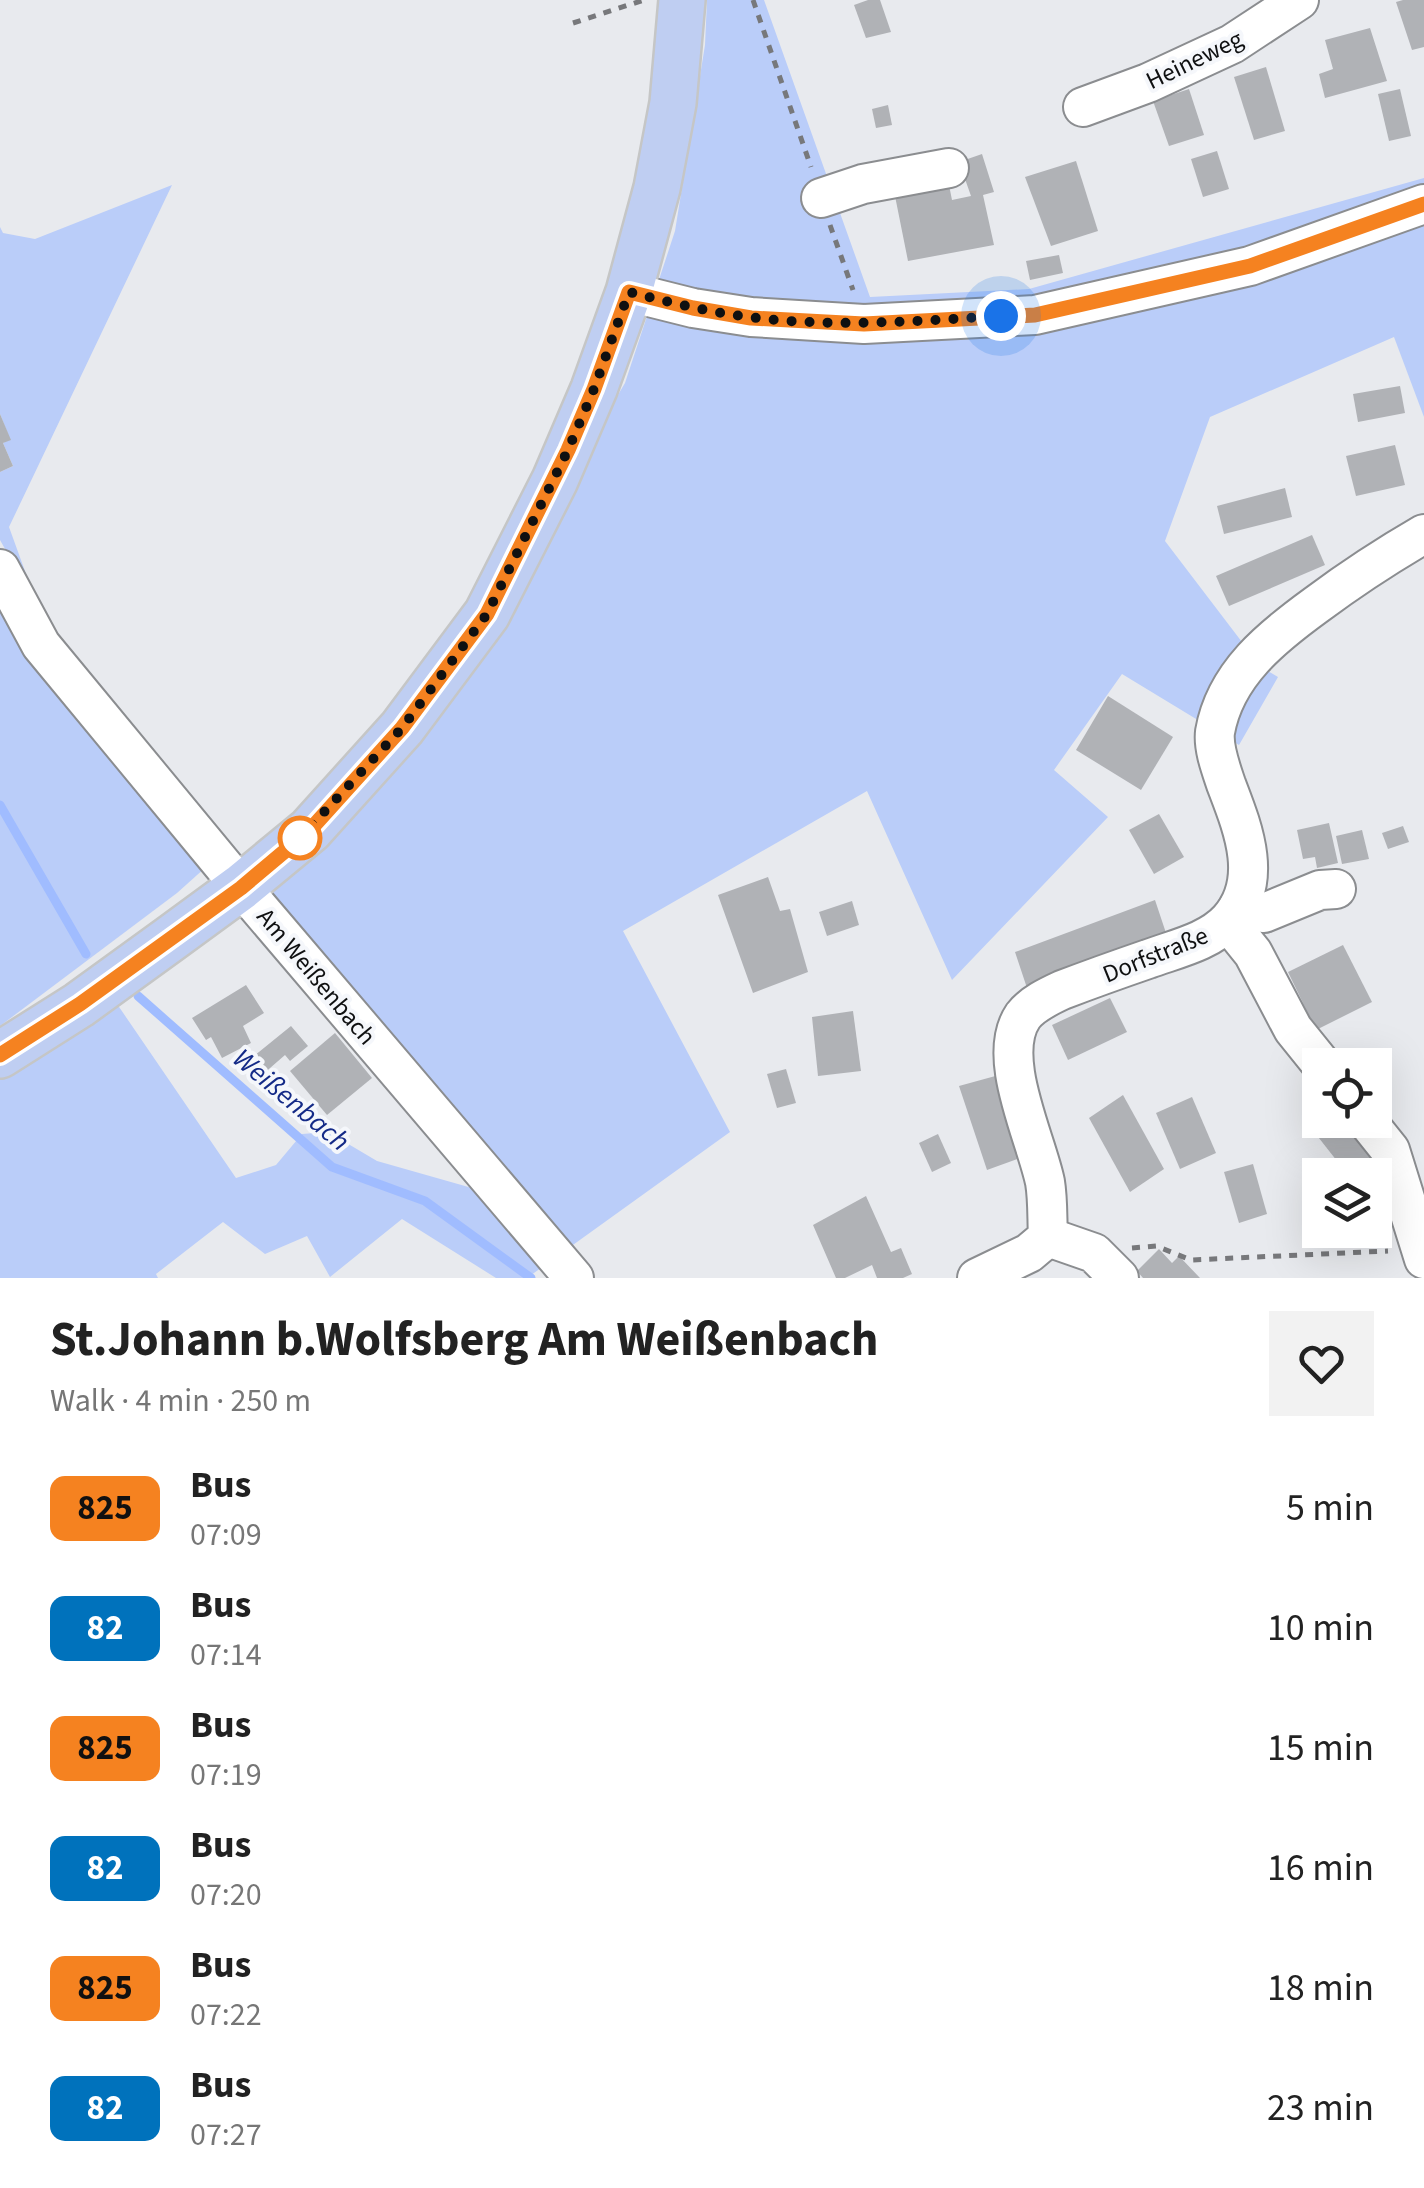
<!DOCTYPE html>
<html lang="en">
<head>
<meta charset="utf-8">
<style>
	body { margin:0; font-family:"Source Sans 3",sans-serif; background:#f2f2f2; color:#222; height:100vh; display:flex; flex-direction:column; font-size:38px; white-space:nowrap }
	* { box-sizing:border-box; margin:0 }
	p { font-size:32px; color:#767676 }
	.icon { flex:none; width:55px; height:55px; fill:none; stroke:currentColor; stroke-width:2; stroke-linecap:round; stroke-linejoin:round }
	.map { position:relative; height:1278px; overflow:hidden }
	.details { display:flex; flex-direction:column; background:#fff; flex:1 }
	.details>* { flex:none }
	.badge { padding:0 20px; border-radius:15px; font-size:35px; line-height:65px }
	.tools { position:absolute; left:1302px; top:1048px; display:grid; gap:20px }
	.tools a { display:grid; place-items:center; width:90px; height:90px; border-radius:0px; background:#fff; box-shadow:0 10px 40px #0002; font-size:50px }
	.you { position:absolute; width:50px; height:50px; margin:-25px; border:8px solid #fff; border-radius:50%; background:#1a73e8; box-shadow:0 0 0 15px #1a73e833 }
	.map>.badge { position:absolute; translate:-50% -50%; box-shadow:0 0 0 5px #fff }
	.round { display:grid; place-items:center; flex:none; width:105px; height:105px; border-radius:0px; background:#f2f2f2 }
	.headline { display:flex; align-items:center; justify-content:space-between; height:170px; padding:0 50px }
	h1 { font-size:48px; font-weight:700; line-height:75px }
	ul { padding:0; list-style:none }
	li { display:flex; align-items:center; gap:30px; height:120px; padding:0 50px }
	li div { flex:1 }
	li b { display:block; font-size:38px }
	li em { font-style:normal }
	li .badge { min-width:110px; font-weight:700; text-align:center }
	.map>svg:first-child { display:block }
	.green { fill:#bacdf9 }
	.lines { fill:none; stroke-linecap:round; stroke-linejoin:round }
	.stream { stroke:#a0bcff; stroke-width:9 }
	.building { fill:#b0b2b6 }
	.minor-casing { stroke:#8b8d90; stroke-width:42 }
	.major-casing { stroke:#c5c6c6; stroke-width:50 }
	.path { stroke:#77787b; stroke-width:5; stroke-dasharray:8 8; stroke-linecap:butt }
	.minor { stroke:#fff; stroke-width:38 }
	.major { stroke:#bfcef2; stroke-width:45 }
	.line-casing { stroke:#fff; stroke-width:22 }
	.line { stroke:#f58220; stroke-width:15 }
	.walk { stroke:#0f1011; stroke-width:10; stroke-dasharray:0 18 }
	.stop-dot { fill:#fff; stroke:#f58220; stroke-width:5 }
	.labels { text-anchor:middle; stroke-width:8; stroke-linejoin:round; paint-order:stroke }
	.street-label { font-size:25px; fill:#0f1011; stroke:#f5f7fb }
	.water-label { font-size:28px; font-style:italic; fill:#142a87; stroke:#f5f7fb }
</style>
</head>
<body>
<div class="map">
<svg width="1424" height="1278" viewBox="0 0 1424 1278">
	<rect width="100%" height="100%" fill="#e8eaee"/>
	<g class="green">
		<polygon points="707,0 764,0 870,297 1029,289 1424,178 1424,417 1394,337 1210,417 1165,541 1261,667 1278,677 1239,745 1122,674 1054,770 1108,817 952,980 867,791 623,931 730,1132 527,1278 496,1278 402,1219 330,1277 307,1236 265,1254 223,1222 156,1274 158,1278 0,1278 0,1076 115,1001 236,1178 276,1165 302,1134 328,1132 377,1161 479,1190 247,899 590,442 625,383 675,231 705,45"/>
		<polygon points="172,185 9,527 38,607 0,540 0,472 13,466 3,443 10,439 0,414 0,227 3,233 35,239"/>
		<polygon points="0,599 206,867 177,893 0,1026"/>
	</g>
	<g class="lines">
		<g class="stream">
			<polyline points="0,805 86,954"/>
			<polyline points="138,996 332,1167 425,1201 531,1278"/>
		</g>
	</g>
	<g class="building">
		<polygon points="868,0 880,0 891,32 866,38 854,5"/>
		<polygon points="1403,0 1424,0 1424,47 1412,50 1396,2"/>
		<polygon points="1370,28 1387,81 1325,98 1319,74 1333,69 1325,40"/>
		<polygon points="1266,67 1285,131 1254,140 1234,77"/>
		<polygon points="1189,89 1204,135 1169,146 1153,101"/>
		<polygon points="1400,89 1411,136 1389,141 1378,94"/>
		<polygon points="888,105 892,125 876,128 872,109"/>
		<polygon points="1217,151 1229,189 1203,197 1191,159"/>
		<polygon points="982,154 994,192 983,195 994,245 908,261 893,186 947,175 952,200 971,196 959,162"/>
		<polygon points="1076,161 1098,231 1051,246 1025,177"/>
		<polygon points="1059,255 1063,273 1030,280 1026,261"/>
		<polygon points="1400,386 1405,413 1358,422 1353,394"/>
		<polygon points="0,414 11,440 3,443 13,466 0,472"/>
		<polygon points="1395,445 1405,485 1356,496 1346,456"/>
		<polygon points="1285,488 1292,517 1224,534 1217,506"/>
		<polygon points="1312,535 1325,565 1229,606 1216,576"/>
		<polygon points="1108,696 1173,737 1141,790 1076,750"/>
		<polygon points="1159,814 1184,857 1154,874 1129,830"/>
		<polygon points="1329,823 1338,863 1317,868 1315,857 1303,859 1297,830"/>
		<polygon points="1403,826 1409,842 1388,849 1382,833"/>
		<polygon points="1362,830 1369,859 1342,864 1336,836"/>
		<polygon points="768,877 780,911 790,909 808,972 753,993 718,895"/>
		<polygon points="1155,900 1169,942 1029,994 1015,952"/>
		<polygon points="852,901 859,925 827,936 819,912"/>
		<polygon points="1343,945 1372,1002 1316,1030 1288,972"/>
		<polygon points="246,985 264,1013 243,1026 251,1043 222,1058 211,1037 206,1040 192,1018"/>
		<polygon points="1110,998 1127,1032 1068,1060 1052,1025"/>
		<polygon points="853,1011 861,1071 818,1076 812,1017"/>
		<polygon points="291,1026 308,1046 290,1061 285,1055 262,1075 249,1060"/>
		<polygon points="335,1033 372,1078 327,1115 290,1071"/>
		<polygon points="786,1069 796,1103 777,1108 767,1074"/>
		<polygon points="999,1075 1026,1156 987,1170 959,1086"/>
		<polygon points="1123,1095 1164,1169 1130,1192 1089,1118"/>
		<polygon points="1192,1097 1216,1153 1180,1169 1156,1113"/>
		<polygon points="1331,1120 1350,1120 1384,1164 1370,1175 1348,1175 1315,1133"/>
		<polygon points="938,1134 951,1163 932,1172 919,1143"/>
		<polygon points="1253,1164 1267,1214 1239,1223 1224,1172"/>
		<polygon points="866,1196 891,1252 901,1248 912,1274 903,1278 877,1278 872,1265 845,1278 836,1278 813,1225"/>
		<polygon points="1159,1249 1172,1263 1179,1256 1200,1278 1143,1278 1137,1271"/>
	</g>
	<g class="lines">
		<g class="minor-casing">
			<g id="minor">
				<polyline points="1083,107 1148,83 1232,44 1299,0"/>
				<polyline points="821,198 863,184 949,168"/>
				<polyline points="629,292 693,308 751,317 864,324 1035,315 1250,266 1424,204"/>
				<polyline points="0,569 41,645 241,887 574,1278"/>
				<polyline points="1238,908 1264,913 1320,890 1336,889"/>
				<polyline points="1228,922 1253,953 1293,1029 1322,1065"/>
				<polyline points="1366,1120 1390,1150 1424,1259"/>
				<polyline points="1048,1237 1094,1253 1119,1278"/>
				<path d="M977 1278 1029 1253 1048 1237C1047 1219 1048 1200 1045 1182 1036 1138 995 1057 1023 1016 1032 1004 1049 996 1062 990 1091 979 1119 969 1148 959 1175 949 1209 942 1229 920 1265 880 1242 826 1226 784 1221 769 1213 748 1215 732 1225 674 1272 637 1316 605 1351 579 1386 556 1424 534"/>
			</g>
		</g>
		<g class="major-casing">
			<polyline id="major" points="0,1055 79,1005 170,939 241,887 310,830 402,728 487,614 555,480 594,389 629,292 657,188 673,103 682,0"/>
		</g>
		<g class="path">
			<polyline points="753,0 811,167"/>
			<polyline points="573,23 644,0"/>
			<polyline points="830,225 853,290"/>
			<polyline points="1132,1248 1156,1246 1191,1260 1388,1251"/>
		</g>
		<use href="#minor" class="minor"/>
		<use href="#major" class="major"/>
	</g>
	<g class="lines">
		<g class="line-casing">
			<polyline id="line" points="0,1055 80,1004 241,888 310,830 402,728 487,614 568,450 594,389 629,292 693,308 751,318 826,322 864,324 1035,315 1250,266 1424,204"/>
		</g>
		<use href="#line" class="line"/>
		<path class="walk" d="M300 838 402 728 487 614 568 450 594 389 629 292C668 302 708 312 749 317 833 328 917 321 1001 316"/>
	</g>
	<circle class="stop-dot" cx="300" cy="838" r="20"/>
	<g class="labels">
		<g class="street-label">
			<text transform="translate(1194 59) rotate(-26)" y="9">Heineweg</text>
			<text transform="translate(1155 954) rotate(-22)" y="9">Dorfstraße</text>
			<text transform="translate(317 976) rotate(50)" y="9">Am Weißenbach</text>
		</g>
		<g class="water-label">
			<text transform="translate(292 1099) rotate(40)" y="10">Weißenbach</text>
		</g>
	</g>
</svg>
<div class="tools">
<a><svg class="icon" aria-label="locate" viewBox="0 0 24 24"><circle cx="12" cy="12" r="6"/><path d="M12 2v4M12 18v4M2 12h4M18 12h4"/></svg></a>
<a><svg class="icon" aria-label="layers" viewBox="0 0 24 24"><path d="M12 4l9 5-9 5-9-5zM3 14l9 5 9-5"/></svg></a>
</div>
<div class="you" style="left:1001px;top:316px"></div>
</div>
<section class="details">
<div class="headline"><div><h1>St.Johann b.Wolfsberg Am Weißenbach</h1><p>Walk · 4 min · 250 m</p></div><a class="round"><svg class="icon" aria-label="heart" viewBox="0 0 24 24"><path d="M12 20l-8-8c-3-5 5-10 8-4 3-6 11-1 8 4z"/></svg></a></div>
<ul>
<li><span class="badge" style="background:#f58220;color:#111">825</span><div><b>Bus</b><p>07:09</p></div><em>5 min</em></li>
<li><span class="badge" style="background:#0072bc;color:#fff">82</span><div><b>Bus</b><p>07:14</p></div><em>10 min</em></li>
<li><span class="badge" style="background:#f58220;color:#111">825</span><div><b>Bus</b><p>07:19</p></div><em>15 min</em></li>
<li><span class="badge" style="background:#0072bc;color:#fff">82</span><div><b>Bus</b><p>07:20</p></div><em>16 min</em></li>
<li><span class="badge" style="background:#f58220;color:#111">825</span><div><b>Bus</b><p>07:22</p></div><em>18 min</em></li>
<li><span class="badge" style="background:#0072bc;color:#fff">82</span><div><b>Bus</b><p>07:27</p></div><em>23 min</em></li>
</ul>
</section>
</body>
</html>
